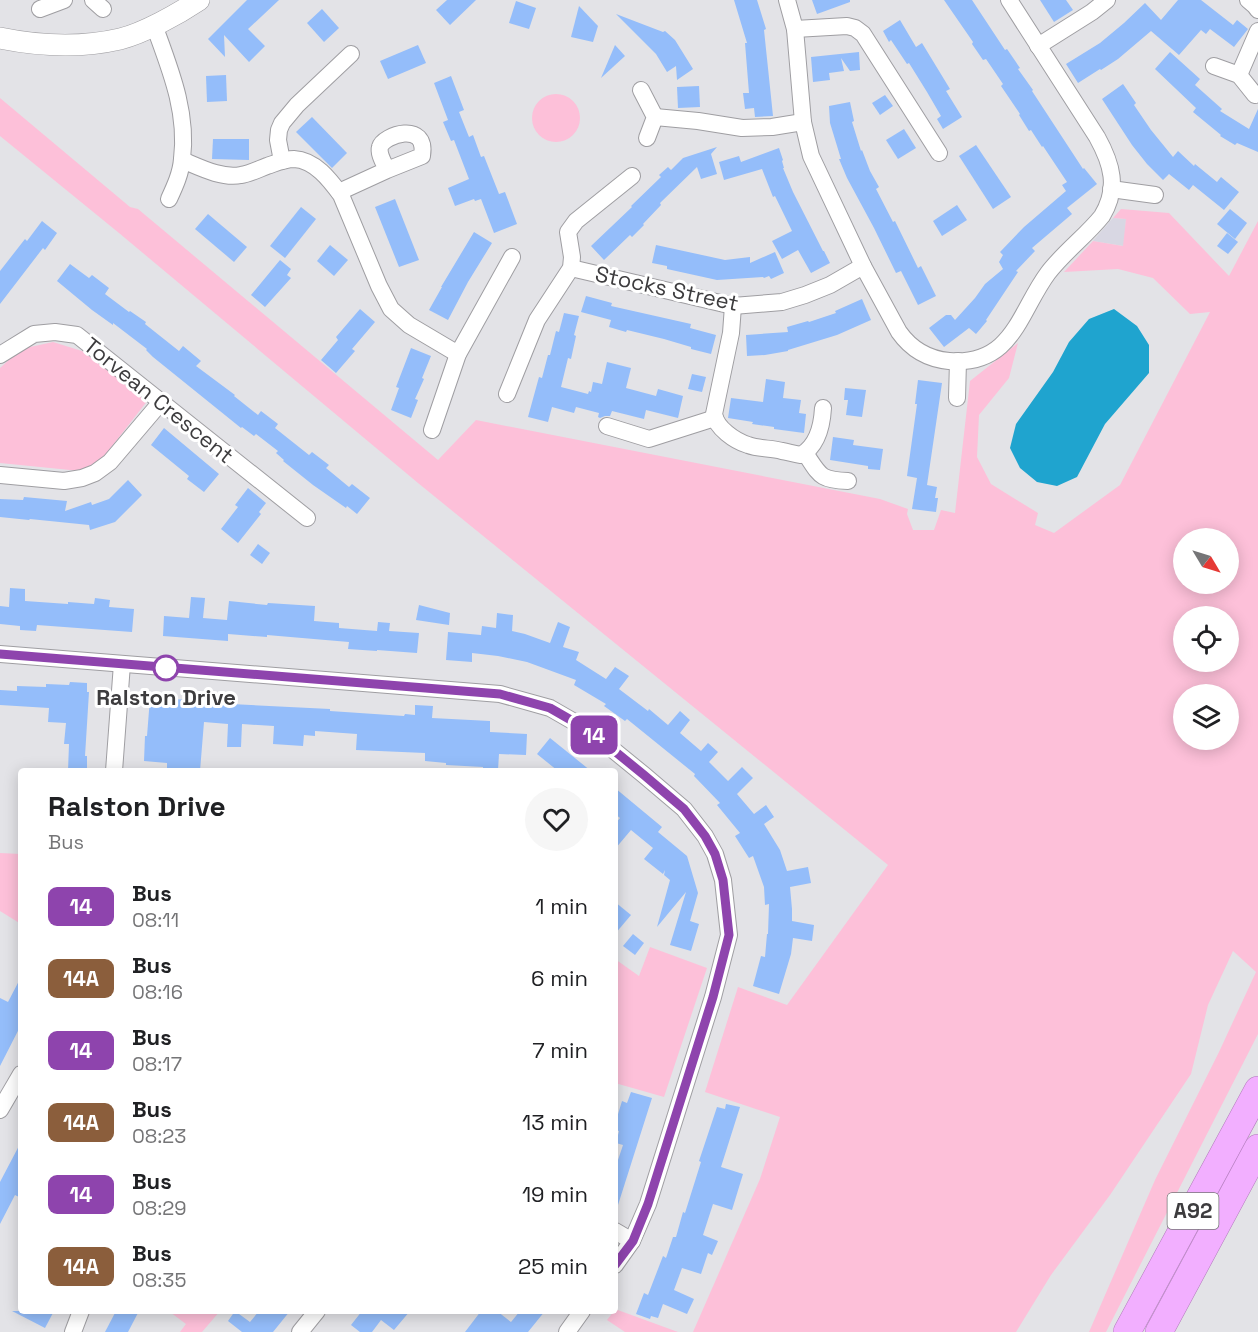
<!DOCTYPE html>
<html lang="en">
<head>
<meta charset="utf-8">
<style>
	body { margin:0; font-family:"Space Grotesk",sans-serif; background:#f6f6f6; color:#202124; height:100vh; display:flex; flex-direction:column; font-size:22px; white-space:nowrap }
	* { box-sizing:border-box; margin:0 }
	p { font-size:20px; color:#757577 }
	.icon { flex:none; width:33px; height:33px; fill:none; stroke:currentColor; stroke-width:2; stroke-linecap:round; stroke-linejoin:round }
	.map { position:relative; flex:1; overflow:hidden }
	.details { position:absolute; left:18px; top:768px; width:600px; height:546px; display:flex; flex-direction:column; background:#fff; border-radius:6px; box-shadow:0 3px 15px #0003 }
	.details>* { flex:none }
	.badge { padding:0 12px; border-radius:9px; font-size:21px; line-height:39px }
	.needle { width:39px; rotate:128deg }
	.tools { position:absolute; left:1173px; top:528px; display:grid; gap:12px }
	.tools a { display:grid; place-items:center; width:66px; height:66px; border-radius:50%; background:#fff; box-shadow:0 3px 15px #0003; font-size:30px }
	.map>.badge { position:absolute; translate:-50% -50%; box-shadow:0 0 0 3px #fff }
	.round { display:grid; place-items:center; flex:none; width:63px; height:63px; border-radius:32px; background:#f6f6f6 }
	.head { display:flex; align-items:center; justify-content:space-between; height:102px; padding:0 30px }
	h1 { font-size:28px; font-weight:700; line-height:45px }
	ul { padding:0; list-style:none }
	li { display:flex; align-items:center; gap:18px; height:72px; padding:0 30px }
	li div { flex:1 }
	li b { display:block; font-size:22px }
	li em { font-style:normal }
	li .badge { min-width:66px; font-weight:700; text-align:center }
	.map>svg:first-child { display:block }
	.built { fill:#d8d7e3 }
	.green { fill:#fdc0d9; fill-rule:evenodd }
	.water { fill:#1fa4cf }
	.building { fill:#94bdfa }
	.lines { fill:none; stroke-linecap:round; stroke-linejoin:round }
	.minor-casing { stroke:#9f9ea2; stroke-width:18 }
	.tertiary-casing { stroke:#9f9ea2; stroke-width:22 }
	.trunk-casing { stroke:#b17abb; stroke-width:28 }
	.minor { stroke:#fff; stroke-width:16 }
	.tertiary { stroke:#fff; stroke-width:21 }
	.trunk { stroke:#f2afff; stroke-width:27 }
	.line-casing { stroke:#fff; stroke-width:14 }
	.line { stroke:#8e44ad; stroke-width:9 }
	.stop-dot { fill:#fff; stroke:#8e44ad; stroke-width:3 }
	.labels { text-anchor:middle; stroke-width:6; stroke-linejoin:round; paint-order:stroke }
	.shield { fill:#fff; stroke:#777678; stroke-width:1.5 }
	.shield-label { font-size:21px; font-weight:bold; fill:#3d3c3e }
	.street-label { font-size:22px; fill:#3d3c3e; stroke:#fff }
	.stop-label { font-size:22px; font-weight:bold; fill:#3d3c3e; stroke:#fff }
</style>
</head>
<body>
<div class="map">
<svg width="1258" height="1332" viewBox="0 0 1258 1332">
	<rect width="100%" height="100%" fill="#e3e3e7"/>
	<polygon class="built" points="1113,218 1126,219 1124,246 1093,241"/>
	<g class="green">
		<circle cx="556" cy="118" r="24"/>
		<path d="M0 98 130 207 138 209 438 460 476 420 880 499 908 509 907 514 913 530H934L941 510 955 513 970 381 1018 343 1009 378 979 415 977 457 991 484 1038 513 1035 525 1054 533 1120 485 1210 312 1190 314 1153 278 1118 269 1064 272 1093 241 1123 246 1126 219 1113 218 1121 209 1169 213 1229 276 1258 221V1034L1106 1332H1089L1155 1180 1219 1052 1256 972 1233 951 1208 1005 1191 1074 1110 1195 1051 1275 1016 1332H693L760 1179 780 1117 705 1092 738 987 787 1005 888 865 418 483 119 233 0 136ZM1184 538H1228V584H1184ZM1184 616H1228V662H1184ZM1184 694H1228V740H1184Z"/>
		<polygon points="53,342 82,351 148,400 102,459 80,471 0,463 0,368 21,349"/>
		<polygon points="0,853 21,854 21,924 0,911"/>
		<polygon points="650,947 707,968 664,1097 615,1083 615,959 639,976"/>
		<polygon points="615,1309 678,1332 625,1332 607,1320 614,1311 615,1311"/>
		<polygon points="171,1311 220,1311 202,1332 180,1332 186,1324 170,1312"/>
	</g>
	<polygon class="water" points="1114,309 1137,326 1149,345 1149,373 1105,424 1077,477 1057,486 1037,482 1020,468 1010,448 1016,424 1053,372 1069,342 1089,319"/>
	<g class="building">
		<polygon points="247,0 279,0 248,29 265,46 249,62 224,35 225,57 208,39"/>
		<polygon points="447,0 476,0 450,25 436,10"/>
		<polygon points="734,0 757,0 766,29 764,30 773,116 755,117 754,108 745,109 743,93 749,93 745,43 747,43"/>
		<polygon points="812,0 850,0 850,2 817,14"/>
		<polygon points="944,0 972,0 1005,50 1007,49 1020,68 1018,69 1033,90 1032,91 1083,169 1084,168 1097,184 1067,208 1072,214 1032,248 1035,251 1016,271 1018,272 986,320 987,321 976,334 969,328 944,347 929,328 946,315 951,315 955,320 975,298 985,284 1003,269 999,262 1003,255 1000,252 1024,227 1066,191 1062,185 1067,182 1043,146 1042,147 1031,130 1029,131 1019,115 1020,114 1001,86 1003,84 986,59 983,60 972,44 973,42"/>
		<polygon points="1040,0 1066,0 1073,10 1054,22"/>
		<polygon points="1178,0 1201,0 1233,25 1237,20 1248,29 1234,47 1210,29 1206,34 1201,30 1179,55 1151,31 1118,59 1101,70 1100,69 1078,83 1066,64 1100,43 1124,23 1145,3 1161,20"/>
		<polygon points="516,1 536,8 529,29 509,23"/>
		<polygon points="579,6 598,26 593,42 571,37"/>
		<polygon points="322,9 339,28 324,42 307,23"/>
		<polygon points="616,14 663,32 665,31 675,40 693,69 677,80 676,66 667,72 656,54"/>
		<polygon points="900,20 916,47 922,43 950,89 946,91 962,117 943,129 937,119 941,116 927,92 909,63 907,64 891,40 889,42 883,31"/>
		<polygon points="418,45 426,63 388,79 380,61"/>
		<polygon points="615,45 625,56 601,78"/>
		<polygon points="859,52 860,70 850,71 841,58 844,71 829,73 830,80 813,82 811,57"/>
		<polygon points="1170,52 1200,79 1195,85 1222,109 1220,111 1249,129 1258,109 1258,152 1237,143 1235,145 1220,136 1221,135 1193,112 1196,108 1155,69"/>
		<polygon points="226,75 227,101 207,102 206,76"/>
		<polygon points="451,76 464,110 459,112 469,137 473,135 481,157 484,156 499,194 505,192 517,224 494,233 481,199 475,201 474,199 455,206 448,188 469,179 454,140 451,141 443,122 448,120 434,83"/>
		<polygon points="1123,84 1136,103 1134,105 1151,130 1173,157 1178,151 1194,166 1195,164 1217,182 1221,177 1239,192 1224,210 1193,185 1189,190 1169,174 1163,180 1147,164 1132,145 1102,99"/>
		<polygon points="699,86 700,107 678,108 677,87"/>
		<polygon points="885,95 893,106 880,115 872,103"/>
		<polygon points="850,102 854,121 852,122 861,151 862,150 870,171 879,187 876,189 893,222 895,221 918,268 921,266 936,296 918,305 901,271 896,273 874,228 847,178 839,159 841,159 830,123 829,106"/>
		<polygon points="312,117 347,153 332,168 296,132"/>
		<polygon points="904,129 916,148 898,159 886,140"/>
		<polygon points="213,139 249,139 249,160 212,159"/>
		<polygon points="976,145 1011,197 993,209 959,156"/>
		<polygon points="717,147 711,154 717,174 701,179 697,167 660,203 661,205 643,224 644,225 632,237 630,235 604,260 591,246 632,207 631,206 661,177 659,175 668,167 671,170 683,158"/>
		<polygon points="779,148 783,160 782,161 784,168 783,168 793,192 823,251 824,251 830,263 811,273 798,250 782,259 772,241 792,231 775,196 773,197 762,169 724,180 719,162 739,156 741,162"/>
		<polygon points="395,199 419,260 399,267 375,207"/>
		<polygon points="957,205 967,220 942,236 933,221"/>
		<polygon points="301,207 316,219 285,258 270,246"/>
		<polygon points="1230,209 1247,223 1235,239 1217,224"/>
		<polygon points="208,214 247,247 234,262 195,229"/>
		<polygon points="42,221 57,233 45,250 43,248 0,304 0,271 25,239 27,241"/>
		<polygon points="474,232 492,243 468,282 448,320 429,310 442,287 441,287"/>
		<polygon points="1227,233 1238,242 1228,254 1217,246"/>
		<polygon points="330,245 348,260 334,276 317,261"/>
		<polygon points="656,245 725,260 750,257 750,263 775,252 784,273 771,279 769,276 764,278 763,277 717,280 667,269 667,266 652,263"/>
		<polygon points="280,260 291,269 287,275 291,278 265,307 251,295"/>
		<polygon points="70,264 89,278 92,275 109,288 105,294 129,312 130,311 146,322 145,324 179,351 183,346 201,361 196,366 235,395 234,396 258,415 261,411 278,424 275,428 309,455 312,452 329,465 326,468 349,487 352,484 370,498 357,514 347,506 346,508 313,485 283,461 284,460 276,453 278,451 256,434 254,436 242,427 241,428 153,357 146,350 147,349 113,323 113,325 92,310 57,281"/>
		<polygon points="586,296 612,303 611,306 691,324 690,328 716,335 711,354 691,349 691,347 664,339 627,330 626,332 609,327 611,320 581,312"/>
		<polygon points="862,299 871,320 837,335 788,350 788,351 765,355 747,356 746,335 788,332 787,327 808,321 809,322 836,313 835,311"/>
		<polygon points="360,309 375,322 352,349 355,351 336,373 321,360 338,340 336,337"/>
		<polygon points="564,313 579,316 574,335 576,336 571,359 568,358 561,387 588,394 589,391 591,392 593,382 602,384 607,362 631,368 626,388 656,396 658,389 683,396 678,418 646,410 644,419 612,411 610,416 605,416 600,418 598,417 599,413 576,407 574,413 552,407 548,422 528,417 539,377 542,378 548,355 550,355 556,331 559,332"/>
		<polygon points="411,348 431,356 422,378 424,379 415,399 418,400 411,418 391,410 399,388 396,387"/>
		<polygon points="692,374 706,377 702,392 688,389"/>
		<polygon points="766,379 785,382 783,398 801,400 799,413 806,414 804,433 774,429 774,427 752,424 753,422 728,418 731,398 763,402"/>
		<polygon points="918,380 942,383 927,485 937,487 935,498 938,498 936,512 912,509 917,478 907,476 917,404 915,404"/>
		<polygon points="845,388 866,390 862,417 846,415 848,400 844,400"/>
		<polygon points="164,428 219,474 204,492 187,479 189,476 151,445"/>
		<polygon points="833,437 854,440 853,445 883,449 880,470 868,469 868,466 830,460"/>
		<polygon points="128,480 142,495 115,522 90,530 89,525 30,519 29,520 0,517 0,499 23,500 24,497 67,501 65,511 91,502 92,505 109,499"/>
		<polygon points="248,488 266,503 259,512 261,514 238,543 221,529 238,507 235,505"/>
		<polygon points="258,544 270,553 262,564 250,555"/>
		<polygon points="10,588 25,589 25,601 68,604 68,602 94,604 95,598 110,600 109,607 134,609 132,632 37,625 36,631 20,630 20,626 0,624 0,606 9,607"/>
		<polygon points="191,597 205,598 203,618 227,620 229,601 267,605 268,603 315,606 314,621 339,623 339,628 377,631 378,622 390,623 389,631 419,633 417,653 377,650 377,651 348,649 349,642 267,635 267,637 228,634 228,641 163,636 164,616 189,618"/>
		<polygon points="419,605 450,613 449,625 416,620"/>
		<polygon points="497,613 513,615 512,631 525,634 550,643 558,622 570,627 563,647 579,652 576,660 606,679 615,667 629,676 619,689 648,711 649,709 668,725 680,711 690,720 680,733 701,751 708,743 718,752 709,762 728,781 742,767 753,778 737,794 754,814 766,805 774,817 764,824 780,850 787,871 808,867 811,883 790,887 792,909 792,921 814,925 812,941 793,938 791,954 779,994 753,986 761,956 765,957 767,934 768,934 769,904 765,905 764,887 753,856 749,858 735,836 740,833 717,805 720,803 694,776 695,774 627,719 625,721 604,706 606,704 574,685 576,680 527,662 498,656 472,653 472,662 446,660 448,632 481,635 482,626 496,628"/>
		<polygon points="70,682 87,683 87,692 89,692 85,756 87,756 87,771 68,771 69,744 64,744 66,723 48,722 49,708 0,705 0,690 17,691 17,686 46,687 46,684 69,685"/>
		<polygon points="150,698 232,702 231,704 330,709 330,711 404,716 405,714 415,715 415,705 433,706 432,718 490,721 490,732 527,734 526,755 499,754 498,770 483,770 483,767 446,765 446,763 425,761 425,753 356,750 357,734 315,731 315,736 304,735 303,746 273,744 274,726 242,724 241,747 227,747 228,724 204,722 200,771 167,771 167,763 144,761 145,736 147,736"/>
		<polygon points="550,738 591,771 558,771 537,754"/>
		<polygon points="615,788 662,827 658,832 687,856 698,893 690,921 699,924 691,951 670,945 686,892 657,927 670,880 664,875 665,870 663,874 644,859 653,848 631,830 615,849 615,824 620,818 615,814"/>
		<polygon points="615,902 631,915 615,934"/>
		<polygon points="633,934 644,943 635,955 623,946"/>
		<polygon points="21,977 21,1025 0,1066 0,998 8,1002"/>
		<polygon points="631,1092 652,1098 618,1205 615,1205 615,1169 623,1145 616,1143 619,1131 615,1130 615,1124 622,1101 627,1103"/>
		<polygon points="726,1104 740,1107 721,1167 743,1174 732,1210 713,1204 703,1235 718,1241 712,1255 708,1253 701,1274 682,1268 674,1290 694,1299 687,1314 663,1304 658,1318 651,1316 650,1319 636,1314 644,1293 648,1295 663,1256 666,1258 673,1237 676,1237 683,1212 685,1213 701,1162 699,1161 717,1107 725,1109"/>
		<polygon points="21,1142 21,1198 15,1195 0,1224 0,1182"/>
		<polygon points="12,1311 54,1311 45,1328"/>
		<polygon points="116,1311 139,1311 128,1332 105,1332"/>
		<polygon points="235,1311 250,1322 259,1311 290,1311 273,1332 242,1332 228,1321"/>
		<polygon points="362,1311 410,1311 394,1330 381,1320 372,1332 360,1332 351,1325"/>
		<polygon points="481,1311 497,1311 511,1322 520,1311 545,1311 528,1332 465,1332"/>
	</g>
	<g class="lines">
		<g class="minor-casing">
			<g id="minor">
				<polyline points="93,0 103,9"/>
				<path d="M787 0 795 29 803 122 811 156 863 266 899 332C911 349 928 359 949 361 1013 366 1019 312 1048 273 1064 252 1086 236 1102 216 1119 188 1112 164 1097 137L1009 0"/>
				<polyline points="1248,0 1255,6 1258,10"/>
				<polyline points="40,9 64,0"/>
				<path d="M154 25C170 69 188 112 182 159 181 173 175 186 169 199"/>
				<polyline points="795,29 847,26 855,28 863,34 939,153"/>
				<polyline points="1038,46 1092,12 1107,0"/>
				<polyline points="1214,66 1239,75 1255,95"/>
				<polyline points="1239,75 1258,31"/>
				<polyline points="641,90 655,117 647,138"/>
				<polyline points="655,117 698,121 742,128 772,127 803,122"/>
				<path d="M182 160C199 167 222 179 241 175 249 174 259 169 267 166 276 163 285 159 294 159 315 160 330 180 341 195L379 286 391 309 409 325 458 354"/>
				<polyline points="282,161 278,140 279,130 282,123 297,105 351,54"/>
				<polyline points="1111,189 1155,195"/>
				<path d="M339 192 387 170 422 156C428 120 383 135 380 147 378 154 384 163 387 170"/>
				<polyline points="571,268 733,306 782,302 805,295 830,285 863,266"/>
				<path d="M733 306 731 333 714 414C716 428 735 441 748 445 759 449 771 448 782 451 788 452 794 454 801 455 817 446 822 426 823 408"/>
				<polyline points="0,355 34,334 55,332 77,335 307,518"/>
				<polyline points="507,394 537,320 571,268 572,257 568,232 576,221 632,176"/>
				<polyline points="957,398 958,361"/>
				<polyline points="607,426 649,439 715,418"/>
				<polyline points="432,430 458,354 512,257"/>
				<path d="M805 453C820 475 819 480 848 481"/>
				<polyline points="0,475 64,481 82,478 95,473 110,462 161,402"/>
				<polyline points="0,654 500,694 550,708 590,731 644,775 684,809 705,836 715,854 723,880 729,935 713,997 648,1204 632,1241 615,1265"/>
				<polyline points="114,771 122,664"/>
				<polyline points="0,1110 21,1074"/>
				<polyline points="615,1231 632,1241"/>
				<polyline points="73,1332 81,1311"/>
				<polyline points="300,1332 317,1311"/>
				<polyline points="567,1332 582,1311"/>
			</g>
		</g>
		<g class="tertiary-casing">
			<path id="tertiary" d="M0 38C39 46 81 48 120 39 144 33 178 14 199 0"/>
		</g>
		<g class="trunk-casing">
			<g id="trunk">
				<polyline points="1127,1332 1258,1090"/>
				<polyline points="1159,1332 1258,1148"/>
			</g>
		</g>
		<use href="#minor" class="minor"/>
		<use href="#tertiary" class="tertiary"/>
		<use href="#trunk" class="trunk"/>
	</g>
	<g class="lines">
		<g class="line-casing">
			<polyline id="line" points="0,654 500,694 550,708 590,731 644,775 684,809 705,836 715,854 723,880 729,935 713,997 648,1204 633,1241 615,1265"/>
		</g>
		<use href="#line" class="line"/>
	</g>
	<circle class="stop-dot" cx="166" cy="668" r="12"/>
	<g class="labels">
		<rect class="shield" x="1167.5" y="1193" width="51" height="36" rx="4.5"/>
		<g class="shield-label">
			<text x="1193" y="1218">A92</text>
		</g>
		<g class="street-label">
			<text transform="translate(667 288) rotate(12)" y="8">Stocks Street</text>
			<text transform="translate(159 400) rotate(39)" y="8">Torvean Crescent</text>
		</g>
		<g class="stop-label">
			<text x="166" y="705">Ralston Drive</text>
		</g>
	</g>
</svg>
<div class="tools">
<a><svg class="needle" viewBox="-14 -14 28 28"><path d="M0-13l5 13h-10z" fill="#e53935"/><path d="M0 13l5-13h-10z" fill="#757577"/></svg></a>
<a><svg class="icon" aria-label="locate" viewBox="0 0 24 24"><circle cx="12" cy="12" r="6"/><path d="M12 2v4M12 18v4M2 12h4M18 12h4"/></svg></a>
<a><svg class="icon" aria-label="layers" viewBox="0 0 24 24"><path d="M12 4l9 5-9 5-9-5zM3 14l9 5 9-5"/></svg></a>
</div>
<b class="badge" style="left:594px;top:735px;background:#8e44ad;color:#fff">14</b>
<section class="details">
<div class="head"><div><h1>Ralston Drive</h1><p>Bus</p></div><a class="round"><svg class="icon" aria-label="heart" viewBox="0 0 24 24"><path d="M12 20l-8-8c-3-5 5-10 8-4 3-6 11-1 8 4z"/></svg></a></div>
<ul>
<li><span class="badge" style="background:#8e44ad;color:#fff">14</span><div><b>Bus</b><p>08:11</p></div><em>1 min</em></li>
<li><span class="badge" style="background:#8b5e3c;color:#fff">14A</span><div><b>Bus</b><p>08:16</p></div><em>6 min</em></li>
<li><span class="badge" style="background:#8e44ad;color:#fff">14</span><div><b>Bus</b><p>08:17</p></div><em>7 min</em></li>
<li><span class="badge" style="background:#8b5e3c;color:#fff">14A</span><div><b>Bus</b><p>08:23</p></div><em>13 min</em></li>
<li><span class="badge" style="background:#8e44ad;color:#fff">14</span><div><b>Bus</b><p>08:29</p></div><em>19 min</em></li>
<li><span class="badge" style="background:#8b5e3c;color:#fff">14A</span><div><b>Bus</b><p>08:35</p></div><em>25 min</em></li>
</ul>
</section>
</div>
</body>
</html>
